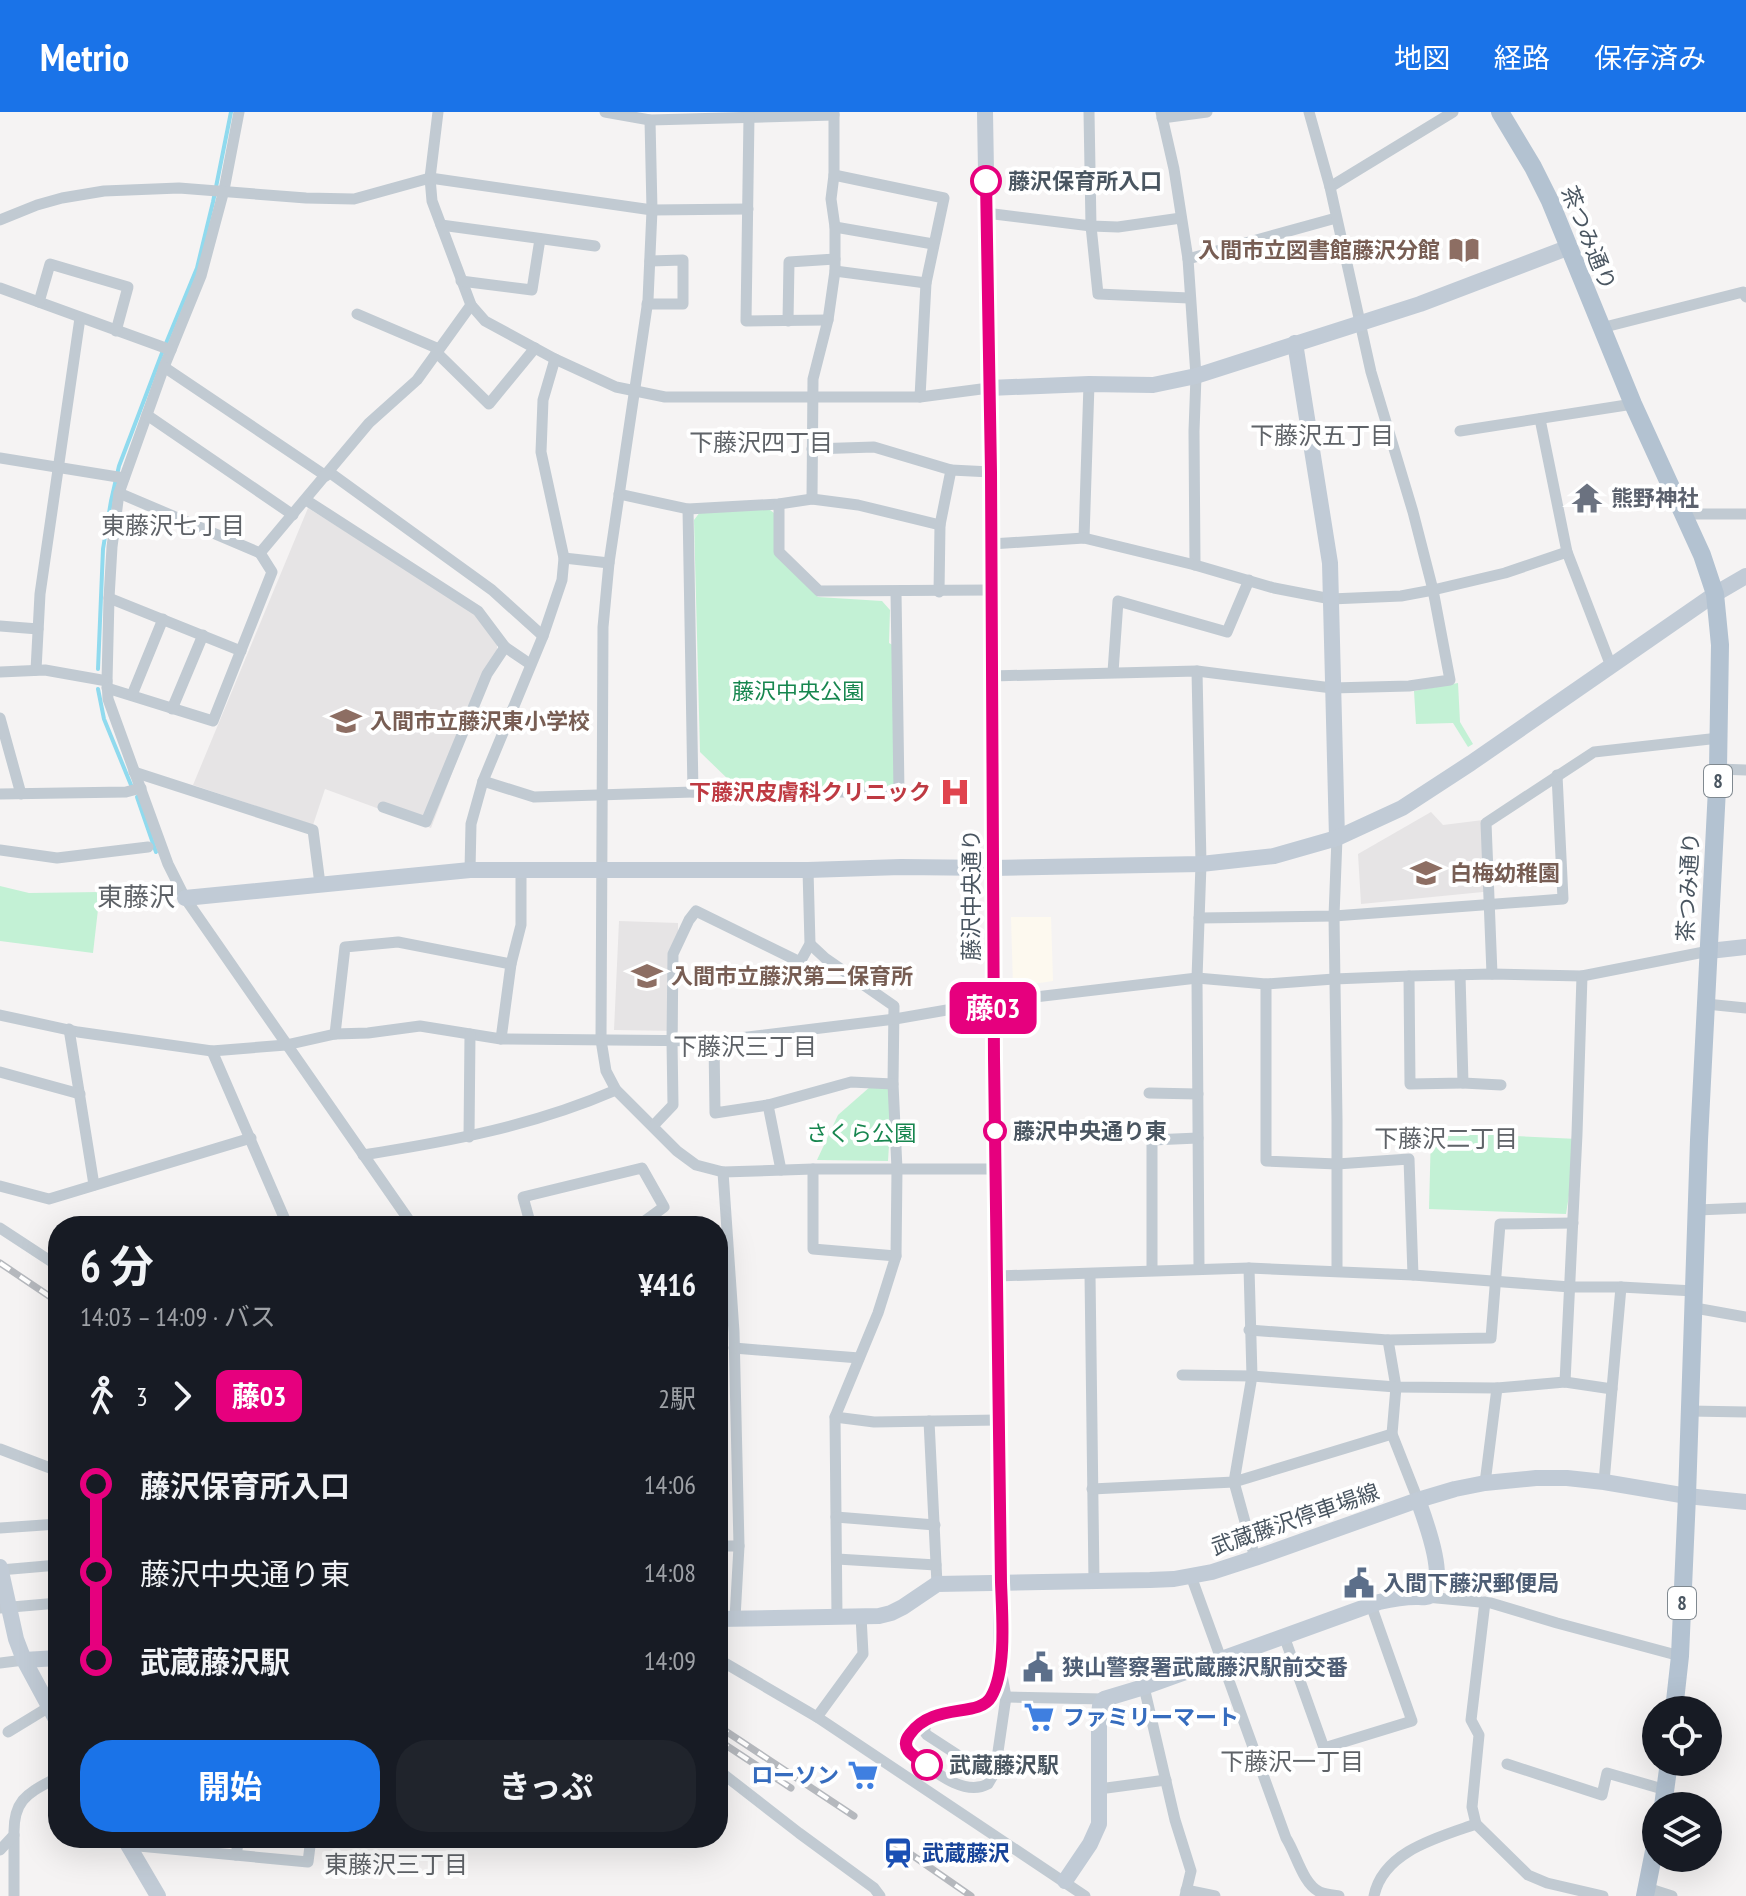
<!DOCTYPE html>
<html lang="ja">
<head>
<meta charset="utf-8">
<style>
	body { margin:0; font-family:"PT Sans Narrow","Noto Sans JP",sans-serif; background:#20242c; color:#f1f3f6; height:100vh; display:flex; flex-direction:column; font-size:30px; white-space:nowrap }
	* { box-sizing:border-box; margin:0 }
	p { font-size:26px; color:#9ea1a6 }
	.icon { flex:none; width:44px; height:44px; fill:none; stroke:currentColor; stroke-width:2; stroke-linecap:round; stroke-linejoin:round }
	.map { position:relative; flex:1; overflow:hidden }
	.side { position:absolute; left:48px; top:1104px; width:680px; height:632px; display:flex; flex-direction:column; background:#171b24; border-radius:32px; box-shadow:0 8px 32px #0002 }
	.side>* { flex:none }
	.badge { padding:0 16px; border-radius:12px; font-size:28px; line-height:52px }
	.buttons { position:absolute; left:1642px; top:1584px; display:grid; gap:16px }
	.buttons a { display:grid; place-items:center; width:80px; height:80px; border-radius:50%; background:#171b24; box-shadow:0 8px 32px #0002; font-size:40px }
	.map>.badge { position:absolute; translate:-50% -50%; box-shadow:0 0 0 4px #fff }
	.legs { display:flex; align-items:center; gap:12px; height:88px; padding:0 32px; font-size:26px }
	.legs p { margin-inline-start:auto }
	.head { display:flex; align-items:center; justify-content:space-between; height:136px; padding:0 32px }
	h1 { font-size:44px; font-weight:700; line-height:60px }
	.primary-button { display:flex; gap:16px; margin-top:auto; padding:16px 32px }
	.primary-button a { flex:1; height:92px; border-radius:32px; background:#1a73e8; color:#fff; font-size:32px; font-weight:700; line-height:92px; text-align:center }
	.primary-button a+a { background:#20242c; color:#f1f3f6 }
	ul { padding:0 32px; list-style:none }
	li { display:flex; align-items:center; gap:28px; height:88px; font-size:30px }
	li i { display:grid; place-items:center; width:12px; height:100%; margin:0 10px; background:currentColor }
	li i::after { content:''; width:20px; height:20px; margin:-10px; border:6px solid; border-radius:50%; background:#171b24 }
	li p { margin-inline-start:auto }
	li:first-child i { background:linear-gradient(#0000 50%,currentColor 0) }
	li:last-child i { background:linear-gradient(currentColor 50%,#0000 0) }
	header { display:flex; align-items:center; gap:48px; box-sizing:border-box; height:112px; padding:0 40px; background:#1a73e8; color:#fff }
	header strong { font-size:38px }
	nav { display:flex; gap:44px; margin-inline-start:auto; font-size:28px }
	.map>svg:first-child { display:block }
	.commercial { fill:#fdf9ef }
	.education { fill:#e6e4e5 }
	.green { fill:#c3f1d5 }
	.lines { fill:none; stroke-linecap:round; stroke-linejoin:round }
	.stream { stroke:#90daee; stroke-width:4 }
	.street { stroke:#c1cad2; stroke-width:11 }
	.secondary { stroke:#c1cbd6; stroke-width:16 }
	.primary { stroke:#b3c2d1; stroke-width:18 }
	.rail-casing { stroke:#b5b8bd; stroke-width:7 }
	.rail { stroke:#fff; stroke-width:4; stroke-dasharray:12; stroke-linecap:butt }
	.line-1-casing { stroke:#fff; stroke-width:18 }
	.line-1 { stroke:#e6007e; stroke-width:12 }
	.stop-1-dot { fill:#fff; stroke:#e6007e; stroke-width:4 }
	.labels { text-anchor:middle; stroke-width:8; stroke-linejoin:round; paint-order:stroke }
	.shield { fill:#fff; stroke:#808990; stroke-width:2 }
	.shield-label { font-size:20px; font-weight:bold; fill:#4a5661 }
	.stop-label { font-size:22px; font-weight:bold; fill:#4a5661; stroke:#fff; text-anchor:start }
	.street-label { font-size:22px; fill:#4a5661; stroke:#fff }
	.education-label { font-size:22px; font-weight:bold; fill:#785e54; stroke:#fff; text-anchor:start }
	.worship-label { font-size:22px; font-weight:bold; fill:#5b616d; stroke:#fff; text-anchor:start }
	.park-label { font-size:22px; fill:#17864f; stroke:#fff }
	.health-label { font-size:22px; font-weight:bold; fill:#be3a42; stroke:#fff; text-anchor:end }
	.service-label { font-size:22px; font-weight:bold; fill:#4e5e75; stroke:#fff; text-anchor:start }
	.shop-label { font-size:22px; font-weight:bold; fill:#366cbe; stroke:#fff; text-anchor:start }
	.transit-label { font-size:22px; font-weight:bold; fill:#164399; stroke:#fff; text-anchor:start }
	.neighbourhood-label { font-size:24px; fill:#5f6368; stroke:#fff }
	.quarter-label { font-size:26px; fill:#5f6368; stroke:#fff }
</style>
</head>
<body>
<header>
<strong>Metrio</strong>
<nav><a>地図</a><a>経路</a><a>保存済み</a></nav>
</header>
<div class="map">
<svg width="1746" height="1784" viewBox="0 0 1746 1784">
	<rect width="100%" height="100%" fill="#f5f3f3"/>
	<polygon class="commercial" points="1011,805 1051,805 1053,869 1013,875"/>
	<g class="education">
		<polygon points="308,396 493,512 497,529 497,544 431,716 325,677 313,713 193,673"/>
		<polygon points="1431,700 1443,713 1491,707 1493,779 1361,792 1358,742"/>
		<polygon points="619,809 678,811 678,919 614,918"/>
	</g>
	<g class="green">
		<polygon points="766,395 774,401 775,440 818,485 882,489 890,498 889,531 896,535 896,674 883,678 732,671 700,640 694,408 703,396"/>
		<polygon points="1458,571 1460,610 1473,632 1468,635 1453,611 1416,612 1414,579"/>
		<polygon points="0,774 29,781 100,780 93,841 0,829"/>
		<polygon points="893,972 888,1049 817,1048 838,1003 871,974"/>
		<polygon points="1431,1020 1578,1027 1566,1102 1429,1097"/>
	</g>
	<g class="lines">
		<g class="stream">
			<polyline points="98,557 103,437 111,389 119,354 162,241 197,156 213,90 231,0"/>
			<polyline points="98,577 104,607 131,673"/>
			<polyline points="137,685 156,740"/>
		</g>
		<g class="street">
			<polyline points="239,0 224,78 201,164 164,255 119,381 112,435 109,486 107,569 108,587 168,752 185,786 413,1114"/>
			<polyline points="438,0 430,66 432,89 471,193 485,209 555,247 616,275 665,285 920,285 989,276"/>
			<polyline points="605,0 650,8 834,3"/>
			<polyline points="1089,0 1091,114 1098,182 1189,186"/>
			<polyline points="1161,0 1174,57 1188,147 1196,264 1194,319 1195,453"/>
			<polyline points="749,4 746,209 828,208"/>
			<polyline points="1162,6 1207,0"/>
			<polyline points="650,8 652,98 648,188 609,451 603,515 601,928 606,959 616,978 677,1039 696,1053 723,1060 813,1057 995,1057"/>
			<polyline points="834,63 944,86 926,171 920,285"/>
			<polyline points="1330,75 1453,0"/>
			<polyline points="986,101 1091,114 1118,115 1181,106"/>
			<polyline points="0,108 37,93 62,86 104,79 179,76 306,86 354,87 430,66 652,98 748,97"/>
			<polyline points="441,113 595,134"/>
			<polyline points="835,115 933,132"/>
			<polyline points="1188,147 1336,106"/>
			<polyline points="835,159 926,171"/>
			<polyline points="461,169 532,178 540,127"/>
			<polyline points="0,176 171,238"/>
			<polyline points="39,190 50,152 128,175 116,219"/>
			<polyline points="647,192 683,192 683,148 650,149"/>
			<polyline points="357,202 439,237"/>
			<polyline points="788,209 789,150 835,147"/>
			<polyline points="1601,216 1743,180 1746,185"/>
			<polyline points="436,240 489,292 535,236"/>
			<polyline points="164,255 326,364"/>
			<polyline points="147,303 293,403"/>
			<polyline points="1540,307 1567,440 1611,554"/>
			<polyline points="1460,319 1633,292"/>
			<polyline points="812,337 874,335 951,358 940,413 939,480"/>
			<polyline points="0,346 124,366"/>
			<polyline points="951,358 991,360"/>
			<polyline points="329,360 492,478 543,524"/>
			<polyline points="119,381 260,441 369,311 417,268 471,193"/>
			<polyline points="619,382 688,397 779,392 812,387 858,393 940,413"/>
			<polyline points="812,387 813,267 828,208 835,159 835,115 831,87 834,63 834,0"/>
			<polyline points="306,388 478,499 505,535"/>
			<polyline points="779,392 779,440 819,479 991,478"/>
			<polyline points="688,397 693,680"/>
			<polyline points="1684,402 1746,402"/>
			<polyline points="1084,426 1089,272"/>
			<polyline points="991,432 1084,426 1195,453 1274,476 1331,487 1401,484 1433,478 1505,461 1567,440"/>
			<polyline points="564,446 609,451"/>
			<polyline points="109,486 241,539"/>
			<polyline points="0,514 38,517"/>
			<polyline points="36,558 40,482 80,206"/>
			<polyline points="1197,559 1201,752 1197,866 1199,1157"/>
			<polyline points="0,560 45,558 107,569"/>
			<polyline points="1113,560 1118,489 1227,520 1249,468"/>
			<polyline points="992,564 1197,559 1332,576 1409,574 1450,568 1433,478 1413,400 1371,260 1330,75 1309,0"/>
			<polyline points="107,576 213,609 272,460 260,441"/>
			<polyline points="132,583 163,507"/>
			<polyline points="172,597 203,523"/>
			<polyline points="0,606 21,682"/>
			<polyline points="1718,657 1746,658"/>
			<polyline points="134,660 313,718 320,772"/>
			<polyline points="483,669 534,685 693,680 899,680 896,480"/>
			<polyline points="0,682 126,680 141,676"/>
			<polyline points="383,695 426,710 487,562 505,535 530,552"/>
			<polyline points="0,738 57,746 148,735"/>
			<polyline points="470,758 471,712 483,669 543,524 562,468 564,446 541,340 543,288 555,247"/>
			<polyline points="1199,806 1334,804 1563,787 1557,663"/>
			<polyline points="810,832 825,846 894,894 893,972 897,1057 896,1144 878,1201 835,1305 837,1505"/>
			<polyline points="1492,862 1486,711 1594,640 1719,626"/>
			<polyline points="1409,864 1410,972 1463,971 1460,863"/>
			<polyline points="1266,872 1266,1049 1337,1052 1409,1047 1413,1163"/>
			<polyline points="1706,892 1746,896"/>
			<polyline points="0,903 78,920 212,939 286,933 335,922 368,921 420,914 501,927 714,929 895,907 993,890 1197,866 1266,872 1334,867 1409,864 1492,862 1582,864 1709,839"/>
			<polyline points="69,917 94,1073"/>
			<polyline points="335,922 345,835 398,830 511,852"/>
			<polyline points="501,927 511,852 521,813 521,758"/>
			<polyline points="714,929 715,1001 768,993 851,970 893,972"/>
			<polyline points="212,939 286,1110 272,1114"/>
			<polyline points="0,960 80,982"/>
			<polyline points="1463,971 1501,973"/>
			<polyline points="1149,981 1198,982"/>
			<polyline points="768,993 781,1058"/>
			<polyline points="653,1014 673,993 672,929 673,842 689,808 696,799 800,850 810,832 808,758"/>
			<polyline points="469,1025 470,922"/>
			<path d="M363 1043C451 1029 533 1014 616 978"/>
			<polyline points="813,1057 813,1137 896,1144"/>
			<polyline points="723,1060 734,1220 739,1434"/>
			<polyline points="0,1074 49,1087 251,1026"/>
			<polyline points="1697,1098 1746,1096"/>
			<polyline points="531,1114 523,1085 642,1056 664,1095 638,1114"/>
			<polyline points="0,1116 58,1154"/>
			<polyline points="1249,1156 1252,1264 1234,1370 1255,1446"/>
			<polyline points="1152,1158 1152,1028 1198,1026"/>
			<polyline points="1337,1159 1337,1007 1334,804 1337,726"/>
			<polyline points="1090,1162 1094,1470"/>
			<polyline points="997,1164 1249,1156 1413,1163 1570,1175 1621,1175 1694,1179"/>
			<polyline points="1695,1196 1746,1205"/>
			<polyline points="1249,1218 1388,1228 1491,1226 1500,1112 1573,1111"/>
			<polyline points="1388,1228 1396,1275 1392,1322 1418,1388"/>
			<polyline points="734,1236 859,1246"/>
			<polyline points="1182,1263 1252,1264 1396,1275 1497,1276 1565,1270 1612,1277 1604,1370"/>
			<polyline points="1565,1270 1577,1022 1582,864"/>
			<polyline points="1612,1277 1621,1175"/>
			<polyline points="1690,1299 1746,1300"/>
			<polyline points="835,1305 874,1310 998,1308"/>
			<polyline points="929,1309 937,1472"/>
			<polyline points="0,1337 58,1359"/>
			<polyline points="1485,1371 1497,1276"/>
			<polyline points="1092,1377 1234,1370 1392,1322"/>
			<polyline points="836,1405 935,1413"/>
			<polyline points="0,1416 58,1412"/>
			<polyline points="718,1434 739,1434 735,1506"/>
			<polyline points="837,1447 936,1453"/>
			<polyline points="0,1458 58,1453"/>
			<path d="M1191 1464 1286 1726C1296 1741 1303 1773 1320 1780 1325 1782 1333 1783 1339 1784"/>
			<polyline points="1426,1485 1491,1491 1557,1511 1680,1544"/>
			<polyline points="1485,1490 1471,1608 1479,1623 1472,1695 1476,1712 1528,1763 1547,1771 1603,1784"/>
			<polyline points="0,1496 58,1491"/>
			<polyline points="1284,1524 1324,1636 1412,1609 1371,1493"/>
			<polyline points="718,1547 817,1605 863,1542 861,1504"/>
			<polyline points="0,1551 24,1548"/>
			<path d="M1001 1558 1006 1585 995 1660 988 1672C962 1686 930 1655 909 1641 904 1632 905 1626 912 1618 925 1605 941 1600 959 1598 967 1597 977 1597 984 1592 994 1586 997 1569 1001 1558Z"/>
			<polyline points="1144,1575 1175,1708 1191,1759 1185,1784"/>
			<polyline points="1006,1585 1104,1587"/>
			<polyline points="817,1605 1085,1784"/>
			<polyline points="928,1607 924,1619 927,1623 987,1662 995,1660"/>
			<polyline points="8,1620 49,1595"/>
			<polyline points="1507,1652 1602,1683 1607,1661 1666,1678"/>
			<polyline points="718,1658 799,1721 874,1776 880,1784"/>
			<polyline points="1099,1677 1166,1668"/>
			<polyline points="14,1723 14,1784"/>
			<polyline points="128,1733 308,1750 311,1726"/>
			<path d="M0 1738 14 1723C13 1686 29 1681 58 1665"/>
			<polyline points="236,1743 239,1726"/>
			<polyline points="1647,1776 1672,1784"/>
			<polyline points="1186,1778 1215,1784"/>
			<path d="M1374 1784C1383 1739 1439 1725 1476 1712"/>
		</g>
		<g class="secondary">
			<polyline points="985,0 991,360 993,890 1001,1470 1001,1558"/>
			<polyline points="1295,231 1330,451 1337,726"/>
			<polyline points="989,276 1089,272 1153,273 1196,264 1420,192 1567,136"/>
			<polyline points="185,786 470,758 808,758 901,755 993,756 1201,752 1274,744 1337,726 1402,696 1471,651 1715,482 1746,464"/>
			<polyline points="1709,839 1746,835"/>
			<polyline points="0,1455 16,1527 24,1548 58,1611"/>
			<polyline points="718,1507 879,1504 891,1501 903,1495 937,1472 1150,1468 1174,1467 1212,1460 1255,1446 1418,1388 1455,1377 1485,1371 1536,1366 1567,1366 1604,1370 1687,1384 1746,1390"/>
			<polyline points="24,1548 58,1546"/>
			<polyline points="124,1726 158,1784"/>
			<path d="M1065 1769 1090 1732 1099 1712V1603L1100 1594 1104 1587 1144 1575 1379 1490C1392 1487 1403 1485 1416 1485 1420 1485 1425 1486 1429 1484 1450 1472 1424 1405 1418 1388"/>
		</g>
		<g class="primary">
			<polyline points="1500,0 1533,55 1550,89 1633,292 1702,443 1715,482 1720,533 1718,657 1699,1028 1687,1384 1680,1544 1674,1598"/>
			<polyline points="1663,1694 1669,1650"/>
			<polyline points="1645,1784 1656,1729"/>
		</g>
		<g class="rail-casing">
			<g id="rail">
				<polyline points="0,1151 58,1190"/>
				<polyline points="718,1614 854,1704"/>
				<polyline points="718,1628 791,1676"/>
				<polyline points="896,1732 971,1784"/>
			</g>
		</g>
		<use href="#rail" class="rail"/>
	</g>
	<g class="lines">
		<g class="line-1-casing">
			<path id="line-1" d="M927 1653C915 1645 898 1637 910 1622 933 1590 979 1606 991 1585 1007 1558 1002 1502 1001 1470L994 946 991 360 986 69"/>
		</g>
		<use href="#line-1" class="line-1"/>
	</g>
	<defs>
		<g id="library-bare" transform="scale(2.4)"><path d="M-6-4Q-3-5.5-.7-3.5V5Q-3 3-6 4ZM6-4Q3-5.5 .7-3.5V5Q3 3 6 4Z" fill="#8d6e63" stroke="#fff" stroke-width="2.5" paint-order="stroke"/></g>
		<g id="temple-bare" transform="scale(2.4)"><path d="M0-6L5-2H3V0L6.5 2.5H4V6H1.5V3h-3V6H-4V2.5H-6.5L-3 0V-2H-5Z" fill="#6b7280" stroke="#fff" stroke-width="2.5" paint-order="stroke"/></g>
		<g id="school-bare" transform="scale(2.4)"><path d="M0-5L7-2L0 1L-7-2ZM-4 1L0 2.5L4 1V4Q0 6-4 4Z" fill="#8d6e63" stroke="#fff" stroke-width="2.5" paint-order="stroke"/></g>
		<g id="hospital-bare" transform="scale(2.4)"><path d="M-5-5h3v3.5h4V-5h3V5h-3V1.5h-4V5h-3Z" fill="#e0444e" stroke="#fff" stroke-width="2.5" paint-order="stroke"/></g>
		<g id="civic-bare" transform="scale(2.4)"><path d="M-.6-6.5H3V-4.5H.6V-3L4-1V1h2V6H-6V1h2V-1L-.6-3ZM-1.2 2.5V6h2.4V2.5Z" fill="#5c6f8a" stroke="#fff" stroke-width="2.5" paint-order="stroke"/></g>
		<g id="supermarket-bare" transform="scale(2.4)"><path d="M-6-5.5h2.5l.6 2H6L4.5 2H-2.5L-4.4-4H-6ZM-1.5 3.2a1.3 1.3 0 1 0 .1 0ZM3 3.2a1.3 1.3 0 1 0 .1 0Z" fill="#3f7fe0" stroke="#fff" stroke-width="2.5" paint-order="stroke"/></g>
		<g id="station-bare" transform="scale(2.4)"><path d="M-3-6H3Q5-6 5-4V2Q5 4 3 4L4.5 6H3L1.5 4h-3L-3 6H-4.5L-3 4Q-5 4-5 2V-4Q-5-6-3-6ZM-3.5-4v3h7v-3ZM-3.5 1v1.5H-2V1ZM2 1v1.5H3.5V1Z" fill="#1a4fb4" stroke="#fff" stroke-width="2.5" paint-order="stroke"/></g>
	</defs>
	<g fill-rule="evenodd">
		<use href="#library-bare" x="1464" y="138"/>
		<use href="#temple-bare" x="1587" y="386"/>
		<use href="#school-bare" x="346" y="609"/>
		<use href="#hospital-bare" x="955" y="680"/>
		<use href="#school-bare" x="1426" y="761"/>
		<use href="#school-bare" x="647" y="864"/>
		<use href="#civic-bare" x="1359" y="1471"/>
		<use href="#civic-bare" x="1038" y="1555"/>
		<use href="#supermarket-bare" x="1039" y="1605"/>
		<use href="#supermarket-bare" x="863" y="1663"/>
		<use href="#station-bare" x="898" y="1741"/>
	</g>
	<g class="stop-1-dot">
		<circle cx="986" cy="69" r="14"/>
		<circle cx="995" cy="1019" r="10"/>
		<circle cx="927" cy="1653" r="14"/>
	</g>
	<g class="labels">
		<g class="shield">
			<rect x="1704" y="653" width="28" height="32" rx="6"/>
			<rect x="1668" y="1475" width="28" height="32" rx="6"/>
		</g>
		<g class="shield-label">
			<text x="1718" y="676">8</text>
			<text x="1682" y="1498">8</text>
		</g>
		<g class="stop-label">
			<text x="1008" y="77">藤沢保育所入口</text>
			<text x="1013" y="1027">藤沢中央通り東</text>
			<text x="949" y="1661">武蔵藤沢駅</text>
		</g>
		<g class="street-label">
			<text transform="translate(1589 126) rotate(68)" y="8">茶つみ通り</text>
			<text transform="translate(1688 775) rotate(-87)" y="8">茶つみ通り</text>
			<text transform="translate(971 783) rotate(-90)" y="8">藤沢中央通り</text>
			<text transform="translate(1295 1407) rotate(-19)" y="8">武蔵藤沢停車場線</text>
		</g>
		<g class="education-label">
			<text x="1440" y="146" text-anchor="end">入間市立図書館藤沢分館</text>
			<text x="370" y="617">入間市立藤沢東小学校</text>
			<text x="1450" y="769">白梅幼稚園</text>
			<text x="671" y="872">入間市立藤沢第二保育所</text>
		</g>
		<g class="worship-label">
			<text x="1611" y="394">熊野神社</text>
		</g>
		<g class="park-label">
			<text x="798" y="587">藤沢中央公園</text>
			<text x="861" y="1029">さくら公園</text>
		</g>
		<g class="health-label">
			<text x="931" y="688">下藤沢皮膚科クリニック</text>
		</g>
		<g class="service-label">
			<text x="1383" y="1479">入間下藤沢郵便局</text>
			<text x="1062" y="1563">狭山警察署武蔵藤沢駅前交番</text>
		</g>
		<g class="shop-label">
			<text x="1063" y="1613">ファミリーマート</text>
			<text x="839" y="1671" text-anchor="end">ローソン</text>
		</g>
		<g class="transit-label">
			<text x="922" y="1749">武蔵藤沢</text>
		</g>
		<g class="neighbourhood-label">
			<text x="1322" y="332">下藤沢五丁目</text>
			<text x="761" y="339">下藤沢四丁目</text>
			<text x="173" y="422">東藤沢七丁目</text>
			<text x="745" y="943">下藤沢三丁目</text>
			<text x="1446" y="1035">下藤沢二丁目</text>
			<text x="1292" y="1658">下藤沢一丁目</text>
			<text x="396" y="1761">東藤沢三丁目</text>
		</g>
		<g class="quarter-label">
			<text x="136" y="794">東藤沢</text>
		</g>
	</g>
</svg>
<div class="buttons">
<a><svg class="icon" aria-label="locate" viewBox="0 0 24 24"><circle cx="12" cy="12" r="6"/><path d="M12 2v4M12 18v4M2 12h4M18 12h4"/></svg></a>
<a><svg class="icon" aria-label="layers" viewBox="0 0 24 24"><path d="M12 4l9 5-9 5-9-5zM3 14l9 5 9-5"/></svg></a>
</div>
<b class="badge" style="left:993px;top:896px;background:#e6007e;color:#fff">藤03</b>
<section class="side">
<div class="head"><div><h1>6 分</h1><p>14:03 – 14:09 · バス</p></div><b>¥416</b></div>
<div class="legs"><svg class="icon" aria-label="walk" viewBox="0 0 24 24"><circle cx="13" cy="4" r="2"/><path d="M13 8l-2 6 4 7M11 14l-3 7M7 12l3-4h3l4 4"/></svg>3<svg class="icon" aria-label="forward" viewBox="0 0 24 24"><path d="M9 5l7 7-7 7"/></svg><b class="badge" style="background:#e6007e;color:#fff">藤03</b><p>2駅</p></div>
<ul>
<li><i style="color:#e6007e"></i><b>藤沢保育所入口</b><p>14:06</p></li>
<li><i style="color:#e6007e"></i><span>藤沢中央通り東</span><p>14:08</p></li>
<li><i style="color:#e6007e"></i><b>武蔵藤沢駅</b><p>14:09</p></li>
</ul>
<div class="primary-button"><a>開始</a><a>きっぷ</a></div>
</section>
</div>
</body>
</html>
